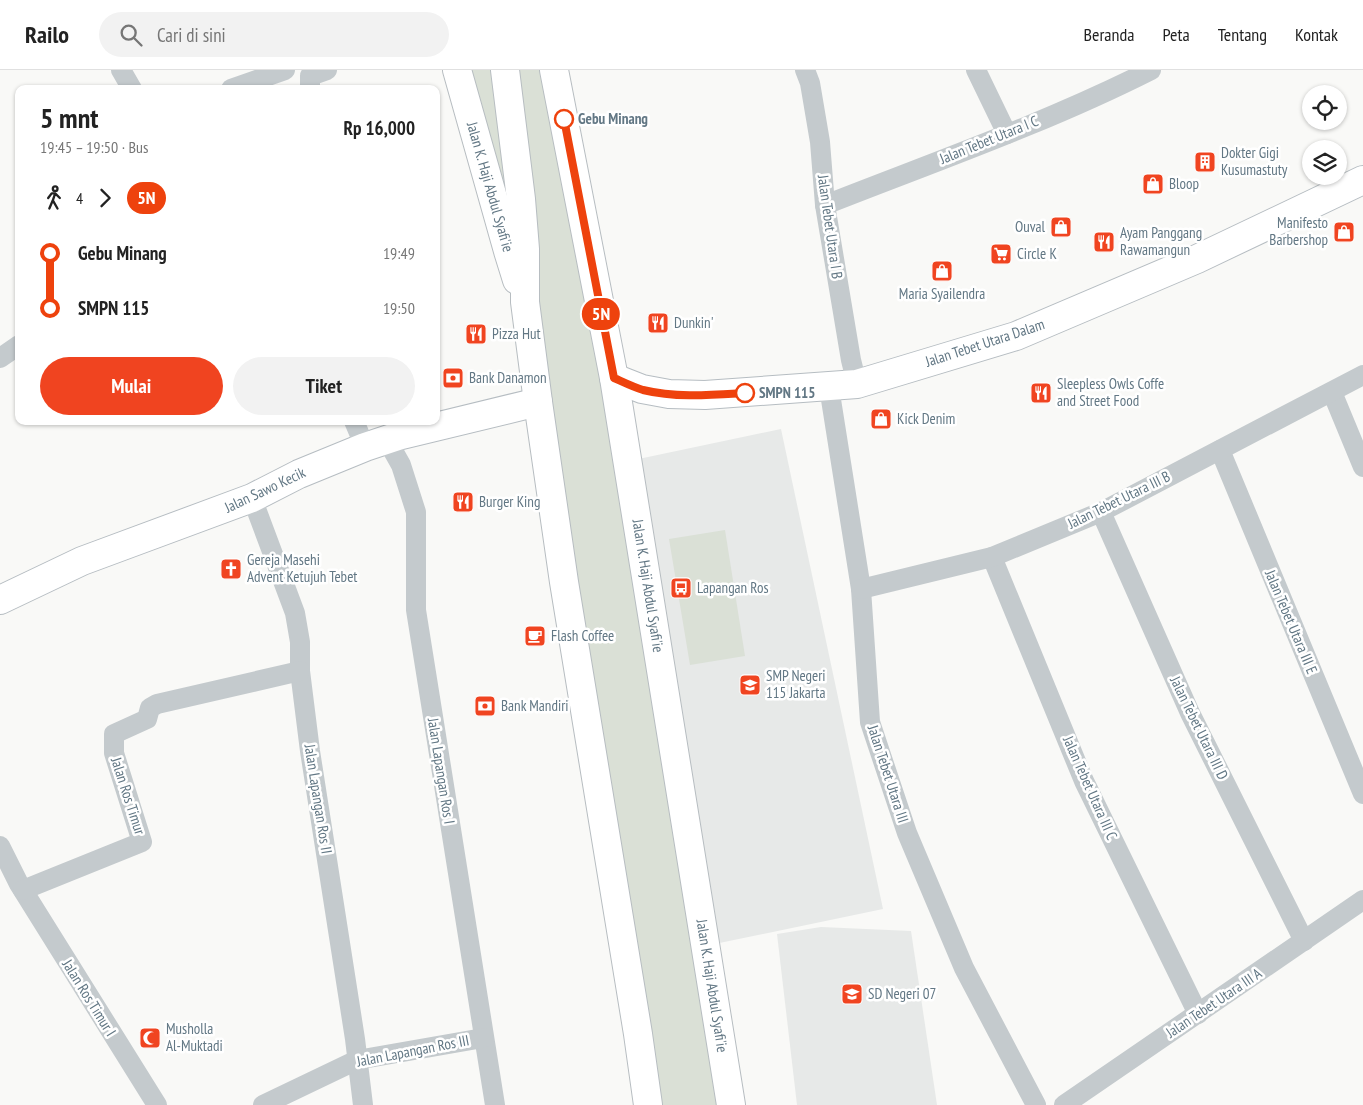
<!DOCTYPE html>
<html lang="id">
<head>
<meta charset="utf-8">
<style>
	body { margin:0; font-family:"PT Sans Narrow",sans-serif; background:#f2f2f2; color:#222; height:100vh; display:flex; flex-direction:column; font-size:19px; white-space:nowrap }
	* { box-sizing:border-box; margin:0 }
	p { font-size:16px; color:#767676 }
	.icon { flex:none; width:28px; height:28px; fill:none; stroke:currentColor; stroke-width:2; stroke-linecap:round; stroke-linejoin:round }
	.map { position:relative; flex:1; overflow:hidden }
	.details { position:absolute; left:15px; top:15px; width:425px; height:340px; display:flex; flex-direction:column; background:#fff; border-radius:10px; box-shadow:0 1px 4px #0004 }
	.details>* { flex:none }
	.badge { padding:0 10px; border-radius:16px; font-size:18px; line-height:32px }
	.fabs { position:absolute; left:1302px; top:15px; display:grid; gap:10px }
	.fabs a { display:grid; place-items:center; width:45px; height:45px; border-radius:50%; background:#fff; box-shadow:0 1px 4px #0004; font-size:25px }
	.map>.badge { position:absolute; translate:-50% -50%; box-shadow:0 0 0 2px #fff }
	.legs { display:flex; align-items:center; gap:8px; height:55px; padding:0 25px; font-size:16px }
	.legs p { margin-inline-start:auto }
	.overview { display:flex; align-items:center; justify-content:space-between; height:85px; padding:0 25px }
	h1 { font-size:28px; font-weight:800; line-height:38px }
	.primary-button { display:flex; gap:10px; margin-top:auto; padding:10px 25px }
	.primary-button a { flex:1; height:58px; border-radius:30px; background:#f04420; color:#fff; font-size:20px; font-weight:800; line-height:58px; text-align:center }
	.primary-button a+a { background:#f2f2f2; color:#222 }
	ul { padding:0 25px; list-style:none }
	li { display:flex; align-items:center; gap:18px; height:55px; font-size:19px }
	li i { display:grid; place-items:center; width:8px; height:100%; margin:0 6px; background:currentColor }
	li i::after { content:''; width:12px; height:12px; margin:-6px; border:4px solid; border-radius:50%; background:#fff }
	li p { margin-inline-start:auto }
	li:first-child i { background:linear-gradient(#0000 50%,currentColor 0) }
	li:last-child i { background:linear-gradient(currentColor 50%,#0000 0) }
	header { display:flex; align-items:center; gap:30px; box-sizing:border-box; height:70px; padding:0 25px; background:#fff; border-bottom:1px solid #e0e0e0 }
	header strong { font-size:24px }
	nav { display:flex; gap:28px; margin-inline-start:auto; font-size:18px }
	.search { width:350px; height:45px; background:#f2f2f2; display:flex; align-items:center; gap:12px; box-sizing:border-box; padding:0 18px; border-radius:28px; color:#767676; font-size:19px }
	.map>svg:first-child { display:block }
	.built { fill:#e7e9e8 }
	.green { fill:#dae0d6 }
	.lines { fill:none; stroke-linecap:round; stroke-linejoin:round }
	.secondary-casing { stroke:#b6bdc2; stroke-width:30 }
	.primary-casing { stroke:#b7bdc1; stroke-width:30 }
	.street { stroke:#c4cacd; stroke-width:20 }
	.secondary { stroke:#fff; stroke-width:28 }
	.primary { stroke:#fff; stroke-width:28 }
	.line-1-casing { stroke:#fff; stroke-width:11 }
	.line-1 { stroke:#ee420d; stroke-width:8 }
	.stop-1-dot { fill:#fff; stroke:#ee420d; stroke-width:2.5 }
	.labels { text-anchor:middle; stroke-width:5; stroke-linejoin:round; paint-order:stroke }
	.stop-label { font-size:15px; font-weight:bold; fill:#627784; stroke:#fff; text-anchor:start }
	.street-label { font-size:15px; fill:#627784; stroke:#fff }
	.poi-label { font-size:15px; fill:#627784; stroke:#fff; text-anchor:start }
</style>
</head>
<body>
<header>
<strong>Railo</strong>
<div class="search"><svg class="icon" aria-label="search" viewBox="0 0 24 24"><circle cx="10" cy="10" r="6"/><path d="M15 15l6 6"/></svg>Cari di sini</div>
<nav><a>Beranda</a><a>Peta</a><a>Tentang</a><a>Kontak</a></nav>
</header>
<div class="map">
<svg width="1363" height="1035" viewBox="0 0 1363 1035">
	<rect width="100%" height="100%" fill="#f9f9f7"/>
	<g class="built">
		<polygon points="781,359 883,839 705,876 629,391"/>
		<polygon points="821,857 911,861 937,1035 797,1035 777,864"/>
	</g>
	<g class="green">
		<polygon points="457,0 554,0 730,1035 647,1035 525,232"/>
		<polygon points="725,460 745,586 690,595 669,469"/>
	</g>
	<g class="lines">
		<g class="secondary-casing">
			<g id="secondary">
				<polyline points="614,308 642,319 669,324 705,325 857,314 1016,266 1197,189 1363,110"/>
				<polyline points="0,530 82,491 252,428 299,404 365,377 398,366 538,332"/>
			</g>
		</g>
		<g class="primary-casing">
			<g id="primary">
				<polyline points="457,0 508,181 517,210"/>
				<polyline points="505,0 521,129 525,179 525,232 538,332 564,512 638,964 648,1035"/>
				<polyline points="554,0 614,308 731,1035"/>
			</g>
		</g>
		<g class="street">
			<polyline points="121,0 132,19"/>
			<polyline points="805,0 810,13 820,72 825,135 851,290 857,314"/>
			<polyline points="976,0 1007,64"/>
			<polyline points="231,19 285,0"/>
			<polyline points="310,19 310,6 327,0"/>
			<path d="M825 135C934 92 1046 53 1151 0"/>
			<polyline points="0,288 19,275"/>
			<polyline points="829,317 861,519 870,652 907,763 964,898 1036,1035"/>
			<polyline points="1332,322 1363,397"/>
			<polyline points="354,351 365,377"/>
			<polyline points="387,370 401,395 416,442 416,540 495,1035"/>
			<polyline points="1220,380 1363,724"/>
			<polyline points="252,428 295,543 300,572 300,601 310,681 355,969 363,1035"/>
			<polyline points="1101,442 1190,643 1304,871"/>
			<polyline points="992,487 1084,711 1198,944"/>
			<polyline points="861,519 992,487 1101,442 1363,305"/>
			<polyline points="0,776 19,814 157,1035"/>
			<polyline points="23,820 142,772 114,683 114,664 147,649 150,638 157,634 300,601"/>
			<polyline points="263,1035 357,990 483,968"/>
			<polyline points="1064,1035 1363,830"/>
		</g>
		<use href="#secondary" class="secondary"/>
		<use href="#primary" class="primary"/>
	</g>
	<g class="lines">
		<g class="line-1-casing">
			<path id="line-1" d="M564 49 614 308C623 312 633 317 643 320 676 328 711 325 745 323"/>
		</g>
		<use href="#line-1" class="line-1"/>
	</g>
	<defs>
		<g id="building-square" transform="scale(1.125)"><rect x="-9" y="-9" width="18" height="18" rx="4" fill="#f04420" stroke="#fff"/><path d="M-4-6H4V6H1V3H-1V6H-4ZM-2.5-4.3h1.7v1.8h-1.7ZM.8-4.3h1.7v1.8H.8ZM-2.5-1h1.7V.8h-1.7ZM.8-1h1.7V.8H.8Z" fill="#fff"/></g>
		<g id="shop-square" transform="scale(1.125)"><rect x="-9" y="-9" width="18" height="18" rx="4" fill="#f04420" stroke="#fff"/><path d="M-5-2.5h2.3a2.7 3.5 0 0 1 5.4 0H5L5.5 6h-11ZM-1.5-2.5h3a1.5 2.3 0 0 0-3 0Z" fill="#fff"/></g>
		<g id="restaurant-square" transform="scale(1.125)"><rect x="-9" y="-9" width="18" height="18" rx="4" fill="#f04420" stroke="#fff"/><path d="M-5-6h1v4h1v-4h1v4h1v-4h1v5L-1.5 .5V6h-2V.5L-5-1ZM5-6V6H3V1.5H1.5Q1.5-4 5-6Z" fill="#fff"/></g>
		<g id="supermarket-square" transform="scale(1.125)"><rect x="-9" y="-9" width="18" height="18" rx="4" fill="#f04420" stroke="#fff"/><path d="M-6-5.5h2.5l.6 2H6L4.5 2H-2.5L-4.4-4H-6ZM-1.5 3.2a1.3 1.3 0 1 0 .1 0ZM3 3.2a1.3 1.3 0 1 0 .1 0Z" fill="#fff"/></g>
		<g id="bank-square" transform="scale(1.125)"><rect x="-9" y="-9" width="18" height="18" rx="4" fill="#f04420" stroke="#fff"/><path d="M-6-4H6V4H-6ZM0-2.3a2.3 2.3 0 1 0 0 4.6a2.3 2.3 0 1 0 0-4.6Z" fill="#fff"/></g>
		<g id="church-square" transform="scale(1.125)"><rect x="-9" y="-9" width="18" height="18" rx="4" fill="#f04420" stroke="#fff"/><path d="M-1.2-6h2.4v3.5h3.3v2.4h-3.3V6h-2.4V-.1h-3.3v-2.4h3.3Z" fill="#fff"/></g>
		<g id="bus-square" transform="scale(1.125)"><rect x="-9" y="-9" width="18" height="18" rx="4" fill="#f04420" stroke="#fff"/><path d="M-5-6H5V4H4V6H2V4H-2V6H-4V4H-5ZM-3.5-4V0h7V-4ZM-3.5 1.2v1.5H-2V1.2ZM2 1.2v1.5H3.5V1.2Z" fill="#fff"/></g>
		<g id="cafe-square" transform="scale(1.125)"><rect x="-9" y="-9" width="18" height="18" rx="4" fill="#f04420" stroke="#fff"/><path d="M-5.5-4.5H6V0H3Q3 3.5 0 3.5H-2.5Q-5.5 3.5-5.5 0ZM3-3.2v2h1.7v-2ZM-6 4.5H4V6H-6Z" fill="#fff"/></g>
		<g id="school-square" transform="scale(1.125)"><rect x="-9" y="-9" width="18" height="18" rx="4" fill="#f04420" stroke="#fff"/><path d="M0-5L7-2L0 1L-7-2ZM-4 1L0 2.5L4 1V4Q0 6-4 4Z" fill="#fff"/></g>
		<g id="mosque-square" transform="scale(1.125)"><rect x="-9" y="-9" width="18" height="18" rx="4" fill="#f04420" stroke="#fff"/><path d="M3.5-4.9A6 6 0 1 0 3.5 4.9A5 5 0 1 1 3.5-4.9Z" fill="#fff"/></g>
	</defs>
	<g fill-rule="evenodd">
		<use href="#building-square" x="1205" y="92"/>
		<use href="#shop-square" x="1153" y="114"/>
		<use href="#shop-square" x="1061" y="157"/>
		<use href="#shop-square" x="1344" y="162"/>
		<use href="#restaurant-square" x="1104" y="172"/>
		<use href="#supermarket-square" x="1001" y="184"/>
		<use href="#shop-square" x="942" y="201"/>
		<use href="#restaurant-square" x="658" y="253"/>
		<use href="#restaurant-square" x="476" y="264"/>
		<use href="#bank-square" x="453" y="308"/>
		<use href="#restaurant-square" x="1041" y="323"/>
		<use href="#shop-square" x="881" y="349"/>
		<use href="#restaurant-square" x="463" y="432"/>
		<use href="#church-square" x="231" y="499"/>
		<use href="#bus-square" x="681" y="518"/>
		<use href="#cafe-square" x="535" y="566"/>
		<use href="#school-square" x="750" y="615"/>
		<use href="#bank-square" x="485" y="636"/>
		<use href="#school-square" x="852" y="924"/>
		<use href="#mosque-square" x="150" y="968"/>
	</g>
	<g class="stop-1-dot">
		<circle cx="564" cy="49" r="9"/>
		<circle cx="745" cy="323" r="9"/>
	</g>
	<g class="labels">
		<g class="stop-label">
			<text x="578" y="54">Gebu Minang</text>
			<text x="759" y="328">SMPN 115</text>
		</g>
		<g class="street-label">
			<text transform="translate(989 70) rotate(-22)" y="5">Jalan Tebet Utara I C</text>
			<text transform="translate(490 117) rotate(74)" y="5">Jalan K. Haji Abdul Syafi'ie</text>
			<text transform="translate(830 157) rotate(82)" y="5">Jalan Tebet Utara I B</text>
			<text transform="translate(985 273) rotate(-18)" y="5">Jalan Tebet Utara Dalam</text>
			<text transform="translate(265 420) rotate(-25)" y="5">Jalan Sawo Kecik</text>
			<text transform="translate(1119 430) rotate(-26)" y="5">Jalan Tebet Utara III B</text>
			<text transform="translate(648 516) rotate(81)" y="5">Jalan K. Haji Abdul Syafi'ie</text>
			<text transform="translate(1291 552) rotate(67)" y="5">Jalan Tebet Utara III E</text>
			<text transform="translate(1199 658) rotate(64)" y="5">Jalan Tebet Utara III D</text>
			<text transform="translate(441 701) rotate(81)" y="5">Jalan Lapangan Ros I</text>
			<text transform="translate(888 704) rotate(72)" y="5">Jalan Tebet Utara III</text>
			<text transform="translate(1090 718) rotate(66)" y="5">Jalan Tebet Utara III C</text>
			<text transform="translate(128 726) rotate(72)" y="5">Jalan Ros Timur</text>
			<text transform="translate(318 729) rotate(81)" y="5">Jalan Lapangan Ros II</text>
			<text transform="translate(712 916) rotate(81)" y="5">Jalan K. Haji Abdul Syafi'ie</text>
			<text transform="translate(89 928) rotate(58)" y="5">Jalan Ros Timur I</text>
			<text transform="translate(1214 933) rotate(-34)" y="5">Jalan Tebet Utara III A</text>
			<text transform="translate(413 981) rotate(-11)" y="5">Jalan Lapangan Ros III</text>
		</g>
		<g class="poi-label">
			<text x="1221" y="88">Dokter Gigi<tspan x="1221" dy="17">Kusumastuty</tspan></text>
			<text x="1169" y="119">Bloop</text>
			<text x="1328" y="158" text-anchor="end">Manifesto<tspan x="1328" dy="17">Barbershop</tspan></text>
			<text x="1045" y="162" text-anchor="end">Ouval</text>
			<text x="1120" y="168">Ayam Panggang<tspan x="1120" dy="17">Rawamangun</tspan></text>
			<text x="1017" y="189">Circle K</text>
			<text x="942" y="229" text-anchor="middle">Maria Syailendra</text>
			<text x="674" y="258">Dunkin'</text>
			<text x="492" y="269">Pizza Hut</text>
			<text x="469" y="313">Bank Danamon</text>
			<text x="1057" y="319">Sleepless Owls Coffe<tspan x="1057" dy="17">and Street Food</tspan></text>
			<text x="897" y="354">Kick Denim</text>
			<text x="479" y="437">Burger King</text>
			<text x="247" y="495">Gereja Masehi<tspan x="247" dy="17">Advent Ketujuh Tebet</tspan></text>
			<text x="697" y="523">Lapangan Ros</text>
			<text x="551" y="571">Flash Coffee</text>
			<text x="766" y="611">SMP Negeri<tspan x="766" dy="17">115 Jakarta</tspan></text>
			<text x="501" y="641">Bank Mandiri</text>
			<text x="868" y="929">SD Negeri 07</text>
			<text x="166" y="964">Musholla<tspan x="166" dy="17">Al-Muktadi</tspan></text>
		</g>
	</g>
</svg>
<div class="fabs">
<a><svg class="icon" aria-label="locate" viewBox="0 0 24 24"><circle cx="12" cy="12" r="6"/><path d="M12 2v4M12 18v4M2 12h4M18 12h4"/></svg></a>
<a><svg class="icon" aria-label="layers" viewBox="0 0 24 24"><path d="M12 4l9 5-9 5-9-5zM3 14l9 5 9-5"/></svg></a>
</div>
<b class="badge" style="left:601px;top:244px;background:#ee420d;color:#fff">5N</b>
<section class="details">
<div class="overview"><div><h1>5 mnt</h1><p>19:45 – 19:50 · Bus</p></div><b>Rp 16,000</b></div>
<div class="legs"><svg class="icon" aria-label="walk" viewBox="0 0 24 24"><circle cx="13" cy="4" r="2"/><path d="M13 8l-2 6 4 7M11 14l-3 7M7 12l3-4h3l4 4"/></svg>4<svg class="icon" aria-label="forward" viewBox="0 0 24 24"><path d="M9 5l7 7-7 7"/></svg><b class="badge" style="background:#ee420d;color:#fff">5N</b></div>
<ul>
<li><i style="color:#ee420d"></i><b>Gebu Minang</b><p>19:49</p></li>
<li><i style="color:#ee420d"></i><b>SMPN 115</b><p>19:50</p></li>
</ul>
<div class="primary-button"><a>Mulai</a><a>Tiket</a></div>
</section>
</div>
</body>
</html>
